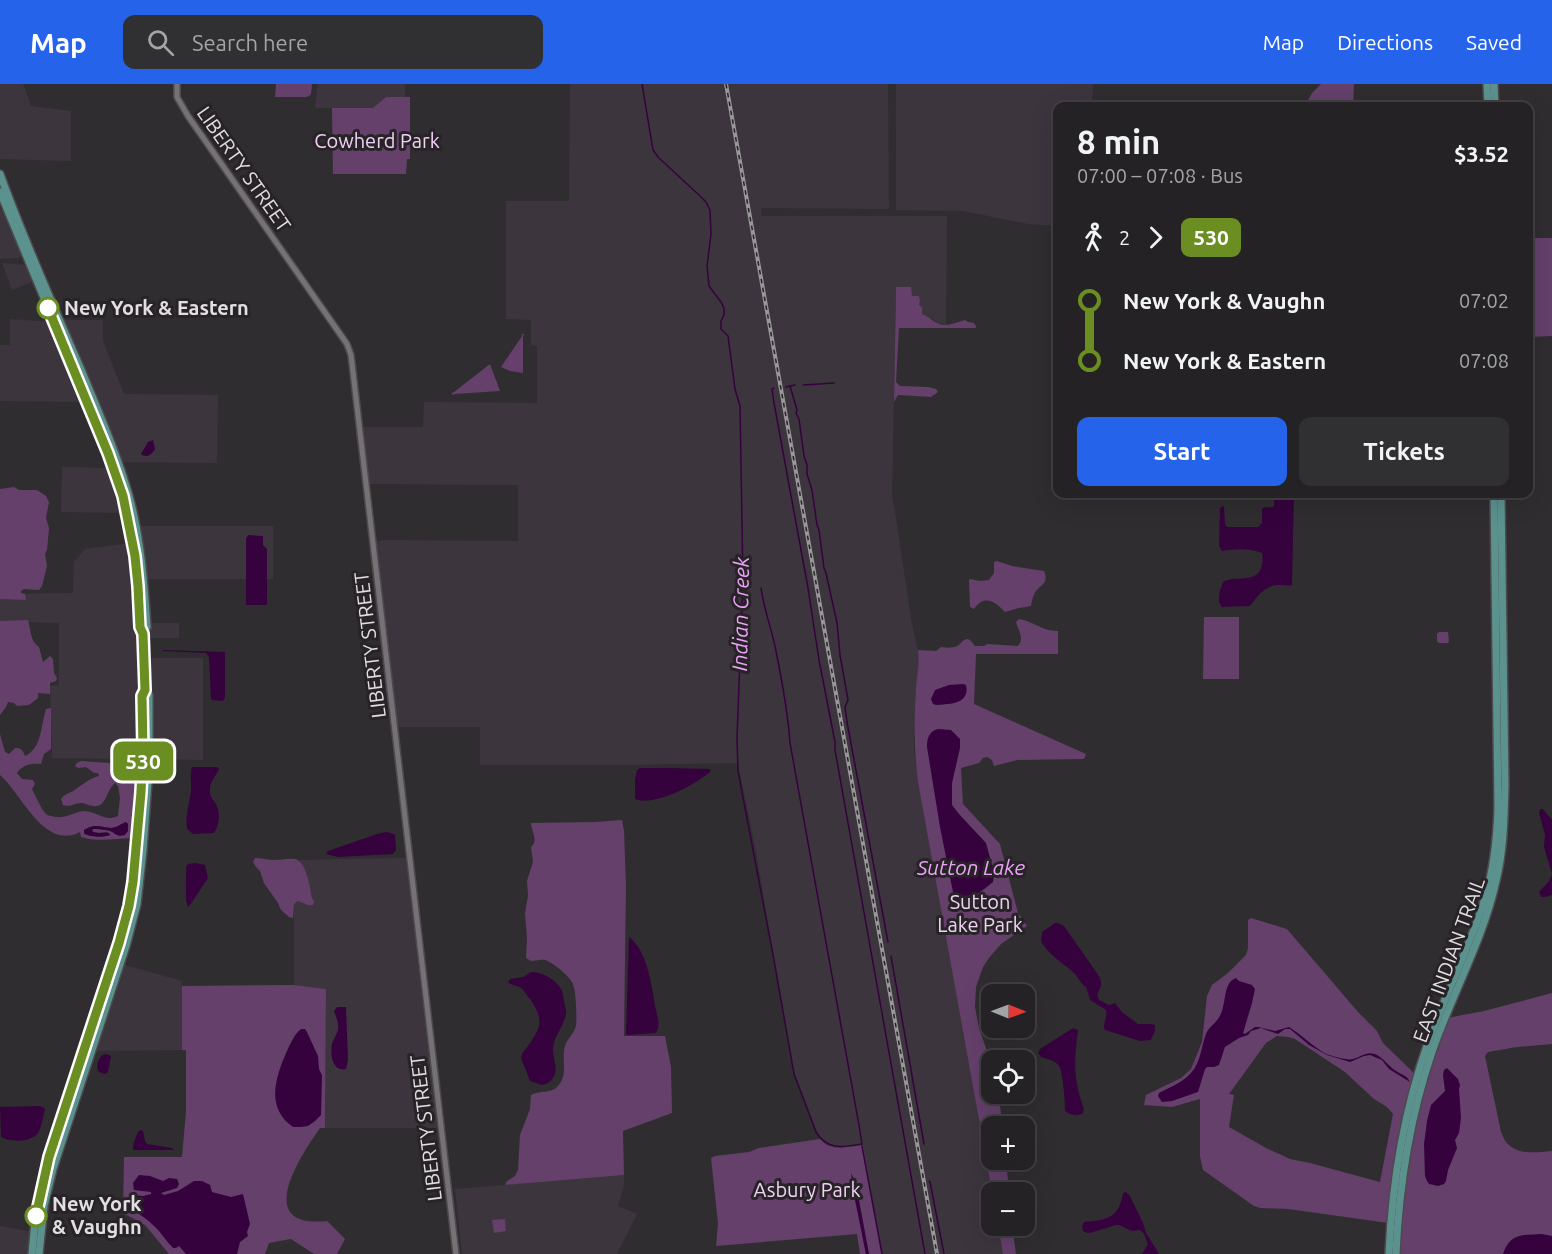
<!DOCTYPE html>
<html lang="en">
<head>
<meta charset="utf-8">
<style>
	body { margin:0; font-family:Ubuntu,sans-serif; background:#302f32; color:#f1f3f6; height:100vh; display:flex; flex-direction:column; font-size:22px; white-space:nowrap }
	* { box-sizing:border-box; margin:0 }
	p { font-size:20px; color:#a3a4a7 }
	.icon { flex:none; width:33px; height:33px; fill:none; stroke:currentColor; stroke-width:2; stroke-linecap:round; stroke-linejoin:round }
	.map { position:relative; flex:1; overflow:hidden }
	.details { position:absolute; left:1053px; top:18px; width:480px; height:396px; display:flex; flex-direction:column; background:#242225; border-radius:12px; box-shadow:0 6px 24px #0002,0 0 0 2px #413f42 }
	.details>* { flex:none }
	.badge { padding:0 12px; border-radius:9px; font-size:21px; line-height:39px }
	.needle { width:39px; rotate:91deg }
	.tools { position:absolute; left:981px; top:900px; display:grid; gap:12px }
	.tools a { display:grid; place-items:center; width:54px; height:54px; border-radius:12px; background:#242225; box-shadow:0 6px 24px #0002,0 0 0 2px #413f42; font-size:30px }
	.map>.badge { position:absolute; translate:-50% -50%; box-shadow:0 0 0 3px #fff }
	.legs { display:flex; align-items:center; gap:9px; height:66px; padding:0 24px; font-size:20px }
	.legs p { margin-inline-start:auto }
	.head { display:flex; align-items:center; justify-content:space-between; height:102px; padding:0 24px }
	h1 { font-size:33px; font-weight:700; line-height:45px }
	.action { display:flex; gap:12px; margin-top:auto; padding:12px 24px }
	.action a { flex:1; height:69px; border-radius:12px; background:#2563eb; color:#fff; font-size:24px; font-weight:700; line-height:69px; text-align:center }
	.action a+a { background:#302f32; color:#f1f3f6 }
	ul { padding:0 24px; list-style:none }
	li { display:flex; align-items:center; gap:21px; height:60px; font-size:22px }
	li i { display:grid; place-items:center; width:9px; height:100%; margin:0 8px; background:currentColor }
	li i::after { content:''; width:15px; height:15px; margin:-8px; border:4px solid; border-radius:50%; background:#242225 }
	li p { margin-inline-start:auto }
	li:first-child i { background:linear-gradient(#0000 50%,currentColor 0) }
	li:last-child i { background:linear-gradient(currentColor 50%,#0000 0) }
	header { display:flex; align-items:center; gap:36px; box-sizing:border-box; height:84px; padding:0 30px; background:#2563eb; color:#fff }
	header strong { font-size:28px }
	nav { display:flex; gap:33px; margin-inline-start:auto; font-size:21px }
	.search { width:420px; height:54px; background:#302f32; display:flex; align-items:center; gap:15px; box-sizing:border-box; padding:0 21px; border-radius:12px; color:#a3a4a7; font-size:22px }
	.map>svg:first-child { display:block }
	.built { fill:#3d353e }
	.green { fill:#64406b; fill-rule:evenodd }
	.water { fill:#35023d }
	.lines { fill:none; stroke-linecap:round; stroke-linejoin:round }
	.stream { stroke:#35023d; stroke-width:1.5 }
	.minor-casing { stroke:#4d4a4d; stroke-width:8 }
	.major-casing { stroke:#4d4a4d; stroke-width:10 }
	.minor { stroke:#757175; stroke-width:5 }
	.major { stroke:#5b928e; stroke-width:7 }
	.rail-casing { stroke:#9a979b; stroke-width:4 }
	.rail { stroke:#272327; stroke-width:1.5; stroke-dasharray:4.5; stroke-linecap:butt }
	.line-1-casing { stroke:#fff; stroke-width:14 }
	.line-1 { stroke:#6b8e23; stroke-width:9 }
	.stop-1-dot { fill:#fff; stroke:#6b8e23; stroke-width:3 }
	.labels { text-anchor:middle; stroke-width:6; stroke-linejoin:round; paint-order:stroke }
	.park-label { font-size:20px; fill:#f0d2f5; stroke:#272327 }
	.street-label { font-size:20px; fill:#e2dfe2; stroke:#272327 }
	.stop-label { font-size:20px; font-weight:bold; fill:#e2dfe2; stroke:#272327; text-anchor:start }
	.water-label { font-size:21px; font-style:italic; fill:#eda3f9; stroke:#272327 }
</style>
</head>
<body>
<header>
<strong>Map</strong>
<div class="search"><svg class="icon" aria-label="search" viewBox="0 0 24 24"><circle cx="10" cy="10" r="6"/><path d="M15 15l6 6"/></svg>Search here</div>
<nav><a>Map</a><a>Directions</a><a>Saved</a></nav>
</header>
<div class="map">
<svg width="1552" height="1170" viewBox="0 0 1552 1170">
	<rect width="100%" height="100%" fill="#302d31"/>
	<g class="built">
		<polygon points="0,0 23,0 31,22 71,27 71,77 0,75"/>
		<polygon points="318,0 405,0 405,13 386,13 373,24 315,24"/>
		<polygon points="570,0 888,0 889,125 761,124 761,132 947,132 946,241 936,239 933,235 922,230 922,226 919,221 920,217 919,212 911,212 911,203 896,204 892,409 912,540 920,575 916,603 914,665 918,698 992,1108 992,1142 998,1142 1003,1170 882,1170 863,1061 847,1064 831,1063 822,1058 819,1053 795,990 791,976 756,767 738,679 624,681 480,681 480,643 397,643 375,461 377,458 383,456 518,457 518,401 369,400 363,343 423,343 424,318 537,319 537,262 531,261 531,236 506,235 506,117 569,117"/>
		<polygon points="896,0 1093,0 1092,22 1058,22 1057,142 1028,140 963,127 896,126"/>
		<polygon points="0,125 3,126 6,129 22,168 22,171 18,174 0,175"/>
		<polygon points="2,179 26,181 34,197 12,206"/>
		<polygon points="10,235 50,238 85,318 0,317 0,261 10,261"/>
		<polygon points="62,236 103,236 103,257 124,310 218,311 217,379 121,378"/>
		<polygon points="62,383 112,384 125,429 61,428"/>
		<polygon points="138,442 273,442 273,495 146,495"/>
		<polygon points="131,459 137,522 140,675 52,674 50,602 59,601 59,539 0,537 0,510 73,509 74,478 85,465"/>
		<polygon points="148,539 179,539 179,554 150,554"/>
		<polygon points="150,574 203,574 203,676 152,675"/>
		<polygon points="406,774 437,1044 325,1044 326,905 294,901 294,820 298,817 305,820 314,817 312,814 305,786 296,776"/>
		<polygon points="122,880 182,897 182,966 93,967"/>
		<polygon points="624,1091 624,1101 618,1122 637,1130 617,1170 462,1170 455,1105"/>
		<polygon points="0,1142 33,1148 31,1170 0,1170"/>
	</g>
	<g class="green">
		<polygon points="276,0 312,0 311,10 309,12 306,13 275,13"/>
		<polygon points="1321,0 1354,0 1353,22 1305,22 1312,9"/>
		<polygon points="386,13 410,13 410,75 407,75 406,90 333,90 332,24 373,24"/>
		<polygon points="1529,154 1552,154 1552,252 1529,253"/>
		<path d="M896 203H911L912 212H919L920 217 919 221 922 223V230C929 232 933 238 939 240 946 243 958 238 965 236L968 238 974 239 976 242V244H899L896 298 900 302 928 303 936 305 938 308 931 313 898 311 894 318Z"/>
		<polygon points="522,250 524,250 523,252 523,289 510,287 501,283 522,252"/>
		<polygon points="490,280 500,307 455,310 452,311 452,309 454,308"/>
		<polygon points="14,403 19,406 37,406 46,412 49,418 46,434 49,444 47,466 45,470 47,482 42,502 39,506 24,505 21,507 21,509 25,510 26,516 0,515 0,405"/>
		<path d="M997 477 1012 482 1044 487C1050 502 1038 500 1034 511 1032 514 1032 518 1031 522L1019 524 1005 528C995 517 984 510 974 525L970 523 969 496 970 495 980 497 989 496 994 489V478Z"/>
		<polygon points="1204,533 1239,533 1239,595 1203,595"/>
		<path d="M1019 535C1033 537 1044 548 1058 547V570H976L974 620 1086 670 1084 675 1017 676 994 682 992 676 987 673 983 674 979 679 961 684 963 720 1000 760 1018 829 1027 842 1001 860 989 874 983 883 976 903 975 923 979 944 991 979 992 1010H998L1003 1042H992V1076H1006L1009 1108H992L918 698C914 666 914 635 916 603 917 590 920 579 918 566L936 567 941 563C946 564 953 564 957 562 961 560 962 556 967 555L970 556 975 562H984L987 560 1018 562C1025 554 1018 546 1016 538Z"/>
		<path d="M28 536C31 546 30 557 39 563L43 578 50 572 53 575 54 589 57 594 56 597 50 599V610L38 609V614L29 621 17 622 14 619 8 618 6 623 0 631V537Z"/>
		<polygon points="1439,548 1448,548 1449,557 1448,559 1439,559 1437,557 1437,550"/>
		<path d="M51 624V665L44 670 41 680C32 679 23 680 17 689L22 695 33 696 35 700 32 705 42 725 47 731C52 732 57 734 62 733 70 732 77 727 85 727 97 728 106 738 118 732L120 714 118 702 115 699C107 705 107 720 97 722 92 723 87 720 82 719 75 718 71 724 63 721L61 715C65 710 68 710 73 707 82 701 88 695 99 692L98 689H94L86 683 78 684 75 682 77 679 81 677 123 680 131 694 135 697 131 754C115 755 96 758 81 753L80 748C44 767 22 710 0 691V650L5 668 9 670 15 664C21 664 23 666 25 672 42 665 41 640 46 625ZM126 738 128 740V747L116 751 112 747 96 745H93L92 748 98 749 108 748V752H90L84 750V746C96 739 99 743 111 744 116 744 121 740 126 738Z"/>
		<path d="M622 736 624 747 626 802 624 952H665L671 983 672 1029 623 1047 624 1091 505 1101 507 1097 515 1092 518 1086 520 1051 530 1025 531 1011C539 1006 550 1010 557 1003 569 991 561 976 565 962 567 955 574 950 576 942 577 933 576 907 573 900 570 892 552 878 545 876 540 875 535 877 531 877L526 874 527 854 525 829 528 812 527 797 533 778 531 763C539 756 531 747 531 739L595 738Z"/>
		<path d="M255 774C262 774 268 776 275 776 281 776 288 774 295 775 307 778 310 804 312 814L314 817 313 821H308L298 817 294 820 293 834 289 833 281 826 278 819 264 799 260 787 256 783 253 778Z"/>
		<path d="M1251 834 1287 845 1358 928 1377 947 1383 959 1416 991 1388 1139 1288 1125 1260 1124 1254 1122 1203 1086 1200 1072V1015L1172 1023 1144 1021 1146 1011 1181 994 1191 985 1202 958 1207 912 1212 901 1228 889 1246 871 1248 864V836ZM1277 952 1288 953 1295 955 1345 988 1374 1015 1387 1023 1393 1030 1380 1098 1310 1079 1290 1075 1266 1064 1229 1043 1234 1011 1229 1010 1266 959Z"/>
		<path d="M294 901 326 905 325 1044H320C299 1074 253 1145 327 1137L345 1155 337 1170H314L291 1155 269 1159 265 1170H169L145 1141 123 1129 124 1073H182L186 1028V966H182V902Z"/>
		<path d="M1552 909V960L1517 963 1488 968 1485 972 1501 1048C1509 1072 1530 1069 1552 1067V1170H1398L1402 1111 1416 1029 1432 976 1447 934 1484 927Z"/>
		<path d="M820 1055C830 1068 848 1063 863 1061L882 1170H869L864 1149 862 1150 866 1170H860L857 1150 716 1162 718 1139 711 1074 715 1072 749 1068 759 1064Z"/>
		<polygon points="505,1135 506,1147 494,1149 492,1136"/>
		<polygon points="998,1142 1012,1142 1016,1170 1003,1170"/>
	</g>
	<g class="water">
		<path d="M153 356 155 365C152 370 148 374 142 371L141 370 148 358Z"/>
		<path d="M1274 410H1294L1292 501C1287 502 1283 501 1277 501 1264 502 1257 513 1250 522L1222 523C1216 516 1220 506 1223 498 1234 491 1255 500 1261 484 1263 478 1263 474 1262 469 1249 464 1235 465 1222 467L1219 462 1220 424 1223 422 1224 423 1225 440 1227 443H1258L1262 439V425C1266 421 1271 425 1274 422Z"/>
		<polygon points="248,451 263,452 263,461 267,465 267,521 246,521 246,455"/>
		<polygon points="163,566 225,568 225,613 223,617 212,616 211,615 209,573 206,569 163,567"/>
		<path d="M963 600 966 601C969 614 960 619 948 620 942 620 938 622 933 620L931 615 935 606 949 601Z"/>
		<path d="M938 645 951 646 960 655V664L952 699V721L959 730 986 759 994 789 993 798C983 806 968 819 956 815L953 808 940 743 927 663C927 655 929 647 938 645Z"/>
		<path d="M192 683H217L219 685C216 692 209 698 210 707 210 714 213 715 216 720 221 729 219 742 214 749L193 750 187 745C185 731 189 721 191 707 192 699 189 691 192 683Z"/>
		<path d="M670 684 709 685 711 687C697 700 654 723 635 715V696L637 686 640 684Z"/>
		<polygon points="1540,725 1543,725 1552,736 1552,811 1546,813 1541,813 1539,808 1549,797 1552,790 1544,763 1545,751 1539,729"/>
		<path d="M126 738 128 740V747L125 751C118 753 118 751 112 748 107 745 99 745 93 745L92 747C98 751 105 747 110 750V751C103 754 90 753 84 749V746C96 739 99 743 111 744 116 744 121 740 126 738Z"/>
		<polygon points="386,748 391,749 395,751 396,766 393,770 338,773 326,770 328,767 377,750"/>
		<polygon points="195,779 205,781 208,794 190,821 188,823 186,817 186,783 188,780"/>
		<path d="M1055 839H1058L1064 842 1099 892 1101 898V902L1097 911 1099 916 1109 921 1115 919 1122 928 1138 940H1151L1155 941V947L1151 956 1140 957 1105 946C1102 940 1108 933 1106 926L1090 916 1086 903C1080 900 1079 893 1073 888 1062 878 1048 871 1041 857L1042 848Z"/>
		<path d="M629 853C647 866 652 902 655 922 657 932 661 941 656 949L628 951 626 950Z"/>
		<path d="M531 888C543 888 557 896 562 907 563 910 563 913 564 916 564 921 567 926 566 930 564 943 553 952 553 966 553 975 559 985 553 994 551 998 546 1000 542 1001L530 997 521 974 522 970C537 949 548 940 530 915 527 912 525 907 521 904 517 901 512 902 508 898L510 895 523 893Z"/>
		<path d="M1236 894 1239 897 1252 901 1255 905 1252 919 1243 949 1245 950 1255 943H1258L1275 947 1289 943C1302 951 1312 962 1326 970 1332 972 1348 977 1353 975 1361 973 1366 967 1375 970 1384 974 1388 982 1396 987 1402 991 1407 991 1410 998L1389 985 1382 976 1370 971 1364 972 1350 978 1327 971 1309 961 1290 945H1285L1278 950 1261 944 1251 947 1248 951 1239 954 1225 963 1219 981 1214 983H1207L1205 985 1198 1008 1172 1017 1162 1018 1158 1012 1159 1009C1170 1003 1182 999 1191 989 1201 978 1201 963 1206 950 1210 941 1218 939 1222 927 1226 916 1224 898 1236 894Z"/>
		<path d="M337 923H346L348 976 346 985C332 988 330 970 332 960 333 955 337 951 338 946 339 940 336 932 334 927Z"/>
		<path d="M1073 944 1078 946C1074 979 1073 994 1084 1025L1083 1029C1077 1033 1068 1031 1065 1026 1065 1017 1063 989 1059 982 1055 976 1047 975 1041 973L1038 969 1040 965Z"/>
		<path d="M301 945H305L307 948 318 972 319 985 322 991 321 1031 315 1037 308 1042 301 1043H293C266 1024 275 995 286 969 290 961 294 950 301 945Z"/>
		<path d="M106 970 111 972 108 988 105 990 99 988 97 984C98 978 99 971 106 970Z"/>
		<polygon points="1447,984 1458,995 1460,1001 1459,1005 1461,1034 1459,1049 1455,1056 1457,1064 1448,1086 1446,1097 1444,1100 1438,1102 1429,1100 1427,1097 1425,1092 1424,1060 1427,1037 1431,1021 1445,1007 1443,991 1444,986"/>
		<path d="M40 1022 44 1024 45 1025C43 1033 42 1042 38 1049 31 1059 10 1058 1 1053L0 1023Z"/>
		<path d="M140 1046 143 1047 145 1057 147 1060 172 1064 174 1066H133C133 1060 136 1050 140 1046Z"/>
		<polygon points="851,1089 856,1100 869,1170 866,1170 854,1111"/>
		<path d="M139 1091 150 1092 163 1097 169 1094 177 1095 179 1100 177 1104 161 1109 164 1111 178 1107 194 1097H202L210 1101 212 1108 231 1113 243 1110 250 1140 247 1148 248 1152 240 1158 237 1170H186L179 1162 176 1164H173C166 1157 161 1148 153 1141 144 1131 128 1128 133 1111L143 1112 151 1110V1108L134 1106 133 1099Z"/>
		<path d="M1126 1108 1130 1112 1143 1139 1146 1149 1159 1170H1142L1148 1160 1144 1150 1140 1146 1132 1147 1119 1141H1116L1090 1149H1087L1083 1147 1082 1142 1084 1138C1107 1136 1119 1134 1123 1109Z"/>
		<path d="M1542 1150 1552 1152V1170H1503C1510 1149 1523 1151 1542 1150Z"/>
	</g>
	<g class="lines">
		<g class="stream">
			<path d="M642 0 653 66 659 74 700 112 706 118 710 126 711 150 707 182 709 202 721 218 724 224V231L721 237V245L728 252 735 305 740 322 743 498 737 653 738 687 774 876 794 990 816 1048C828 1067 843 1063 862 1060L859 1041 790 659C788 628 782 597 776 567 772 546 764 526 761 504"/>
			<polyline points="803,301 834,299"/>
			<polyline points="790,302 797,326 796,329 799,335 804,372 807,381 807,390 812,406 817,441 819,446 824,484 826,489 837,539 840,571 848,616 845,623 847,638 888,858"/>
			<polyline points="786,303 795,301"/>
			<polyline points="774,304 772,305 774,319 808,504 819,576 835,658 835,666 925,1170"/>
			<polyline points="891,872 924,1060"/>
			<polyline points="862,1062 882,1170"/>
			<polyline points="929,1097 930,1098 944,1170"/>
		</g>
		<g class="minor-casing">
			<polyline id="minor" points="177,0 177,13 188,32 331,237 347,260 351,271 456,1170"/>
		</g>
		<g class="major-casing">
			<g id="major">
				<polyline points="1487,0 1488,22"/>
				<polyline points="1494,0 1495,22"/>
				<path d="M0 90C24 157 54 223 82 288 99 329 117 370 129 412 141 455 144 499 147 543L143 550"/>
				<polyline points="0,108 101,351 117,395 127,427 133,458 138,502 140,543 143,550 145,606 149,611 149,684 143,766 137,820 126,862 53,1085 44,1122 39,1170"/>
				<polyline points="32,1170 36,1126 49,1073 119,859 129,822 133,798 141,708 143,650 142,612 145,606"/>
				<path d="M1389 1170C1392 1098 1404 1027 1428 959 1445 910 1470 864 1485 814 1494 785 1497 754 1498 724L1494 410"/>
				<path d="M1396 1170C1399 1101 1410 1033 1432 968 1452 910 1483 856 1496 797 1504 765 1504 733 1505 701L1501 410"/>
			</g>
		</g>
		<use href="#minor" class="minor"/>
		<use href="#major" class="major"/>
		<g class="rail-casing">
			<polyline id="rail" points="726,0 937,1170"/>
		</g>
		<use href="#rail" class="rail"/>
	</g>
	<g class="lines">
		<g class="line-1-casing">
			<polyline id="line-1" points="36,1132 49,1073 119,859 129,822 133,798 141,708 143,667 142,612 145,606 143,550 140,543 138,502 135,472 123,412 108,369 48,224"/>
		</g>
		<use href="#line-1" class="line-1"/>
	</g>
	<g class="stop-1-dot">
		<circle cx="48" cy="224" r="10"/>
		<circle cx="36" cy="1132" r="10"/>
	</g>
	<g class="labels">
		<g class="park-label">
			<text x="377" y="64">Cowherd Park</text>
			<text x="980" y="825">Sutton<tspan x="980" dy="23">Lake Park</tspan></text>
			<text x="807" y="1113">Asbury Park</text>
		</g>
		<g class="street-label">
			<text transform="translate(244 85) rotate(55)" y="7">LIBERTY STREET</text>
			<text transform="translate(370 561) rotate(-97)" y="7">LIBERTY STREET</text>
			<text transform="translate(1449 876) rotate(-70)" y="7">EAST INDIAN TRAIL</text>
			<text transform="translate(426 1044) rotate(-97)" y="7">LIBERTY STREET</text>
		</g>
		<g class="stop-label">
			<text x="64" y="231">New York &amp; Eastern</text>
			<text x="52" y="1127">New York<tspan x="52" dy="23">&amp; Vaughn</tspan></text>
		</g>
		<g class="water-label">
			<text transform="translate(741 530) rotate(-89)" y="7">Indian Creek</text>
			<text x="971" y="791">Sutton Lake</text>
		</g>
	</g>
</svg>
<div class="tools">
<a><svg class="needle" viewBox="-14 -14 28 28"><path d="M0-13l5 13h-10z" fill="#e53935"/><path d="M0 13l5-13h-10z" fill="#a3a4a7"/></svg></a>
<a><svg class="icon" aria-label="locate" viewBox="0 0 24 24"><circle cx="12" cy="12" r="6"/><path d="M12 2v4M12 18v4M2 12h4M18 12h4"/></svg></a>
<a>+</a>
<a>−</a>
</div>
<b class="badge" style="left:143px;top:677px;background:#6b8e23;color:#fff">530</b>
<section class="details">
<div class="head"><div><h1>8 min</h1><p>07:00 – 07:08 · Bus</p></div><b>$3.52</b></div>
<div class="legs"><svg class="icon" aria-label="walk" viewBox="0 0 24 24"><circle cx="13" cy="4" r="2"/><path d="M13 8l-2 6 4 7M11 14l-3 7M7 12l3-4h3l4 4"/></svg>2<svg class="icon" aria-label="forward" viewBox="0 0 24 24"><path d="M9 5l7 7-7 7"/></svg><b class="badge" style="background:#6b8e23;color:#fff">530</b></div>
<ul>
<li><i style="color:#6b8e23"></i><b>New York &amp; Vaughn</b><p>07:02</p></li>
<li><i style="color:#6b8e23"></i><b>New York &amp; Eastern</b><p>07:08</p></li>
</ul>
<div class="action"><a>Start</a><a>Tickets</a></div>
</section>
</div>
</body>
</html>
